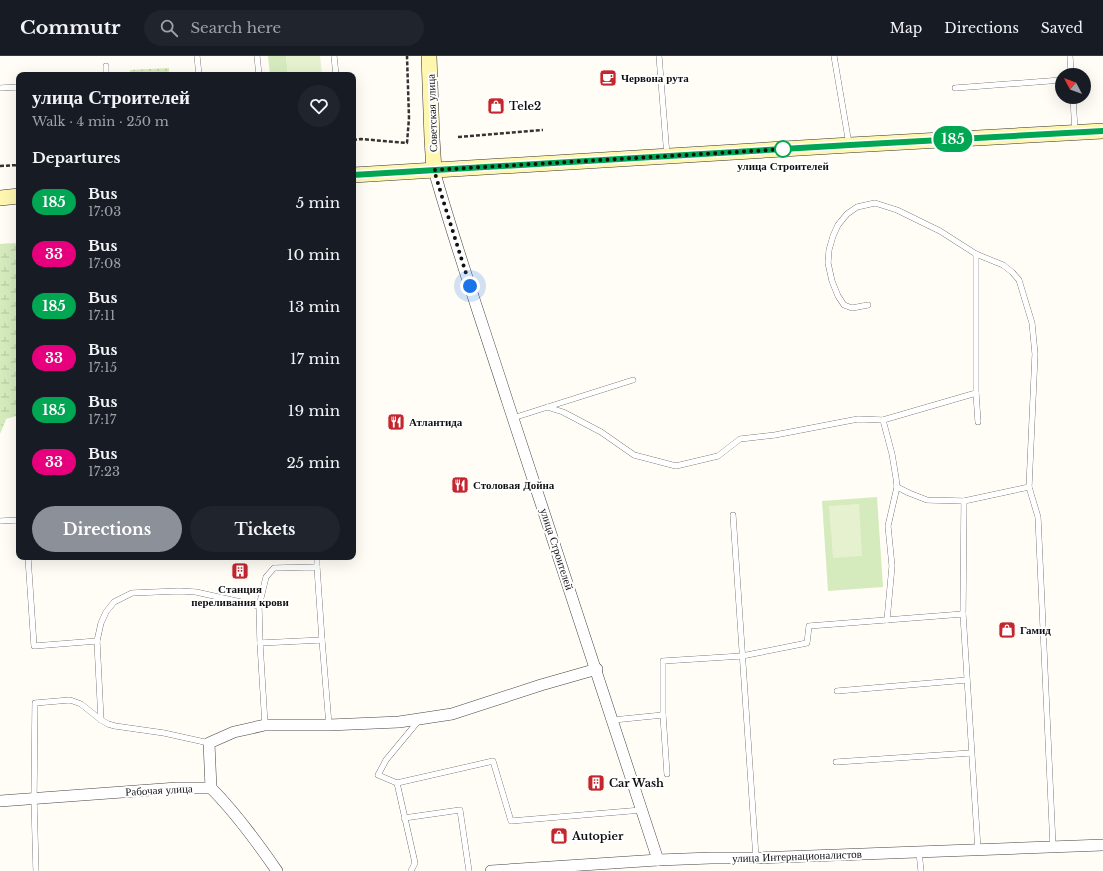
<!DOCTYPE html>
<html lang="en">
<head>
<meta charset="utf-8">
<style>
	body { margin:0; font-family:"Libre Baskerville",serif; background:#20242c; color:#f1f3f6; height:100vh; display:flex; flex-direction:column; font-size:15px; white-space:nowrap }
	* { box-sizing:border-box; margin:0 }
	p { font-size:13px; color:#9ea1a6 }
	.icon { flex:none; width:22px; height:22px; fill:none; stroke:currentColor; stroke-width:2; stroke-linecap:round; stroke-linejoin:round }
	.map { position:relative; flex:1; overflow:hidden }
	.side { position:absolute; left:16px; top:16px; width:340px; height:488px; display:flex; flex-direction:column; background:#171b24; border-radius:8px; box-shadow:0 4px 16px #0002 }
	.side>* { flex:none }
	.badge { padding:0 8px; border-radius:13px; font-size:14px; line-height:26px }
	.needle { width:26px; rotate:311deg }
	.buttons { position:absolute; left:1055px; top:12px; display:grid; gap:8px }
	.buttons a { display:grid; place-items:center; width:36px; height:36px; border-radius:50%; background:#171b24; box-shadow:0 4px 16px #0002; font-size:20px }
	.you { position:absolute; width:20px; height:20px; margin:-10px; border:3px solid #fff; border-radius:50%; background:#1a73e8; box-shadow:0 0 0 6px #1a73e833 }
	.map>.badge { position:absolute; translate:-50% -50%; box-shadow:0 0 0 2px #fff }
	h2 { padding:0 16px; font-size:15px; line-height:36px }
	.round { display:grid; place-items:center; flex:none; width:42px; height:42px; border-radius:21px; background:#20242c }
	.headline { display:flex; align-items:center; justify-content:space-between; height:68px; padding:0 16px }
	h1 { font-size:19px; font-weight:800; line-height:30px }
	.primary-button { display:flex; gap:8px; margin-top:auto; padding:8px 16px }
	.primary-button a { flex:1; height:46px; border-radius:24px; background:#8c9099; color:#fff; font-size:16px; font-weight:800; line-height:46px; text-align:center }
	.primary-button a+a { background:#20242c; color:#f1f3f6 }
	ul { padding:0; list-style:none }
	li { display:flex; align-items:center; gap:12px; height:52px; padding:0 16px }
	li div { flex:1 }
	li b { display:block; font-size:15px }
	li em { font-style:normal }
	li .badge { min-width:44px; font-weight:700; text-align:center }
	header { display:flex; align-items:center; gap:24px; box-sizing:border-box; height:56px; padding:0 20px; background:#171b24; border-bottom:1px solid #363941 }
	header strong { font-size:19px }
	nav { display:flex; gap:22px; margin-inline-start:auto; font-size:14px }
	.search { width:280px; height:36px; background:#20242c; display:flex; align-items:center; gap:10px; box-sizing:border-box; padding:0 14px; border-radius:22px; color:#9ea1a6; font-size:15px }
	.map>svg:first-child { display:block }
	.grass { fill:url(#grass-dots) }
	.wetland { fill:url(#wetland-marsh) }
	.park { fill:#d5ebbd }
	.pitch { fill:#e6f2cf }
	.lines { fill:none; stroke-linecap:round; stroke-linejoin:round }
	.lane-casing { stroke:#444; stroke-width:6 }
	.street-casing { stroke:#444; stroke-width:12 }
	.secondary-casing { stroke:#333; stroke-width:16 }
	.path { stroke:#333; stroke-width:2.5; stroke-dasharray:4 2; stroke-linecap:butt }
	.lane { stroke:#fff; stroke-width:5.5 }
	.street { stroke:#fff; stroke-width:11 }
	.secondary { stroke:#fff6b0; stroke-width:15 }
	.line-casing { stroke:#fff; stroke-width:9 }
	.line { stroke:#00a651; stroke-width:6 }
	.walk { stroke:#111; stroke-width:4; stroke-dasharray:0 7.2 }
	.stop-dot { fill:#fff; stroke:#00a651; stroke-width:2 }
	.labels { text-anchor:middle; stroke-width:4; stroke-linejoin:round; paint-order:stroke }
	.poi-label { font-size:11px; font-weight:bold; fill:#111; stroke:#fff; text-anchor:start }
	.street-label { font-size:11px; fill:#111; stroke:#fff }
	.stop-label { font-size:11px; font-weight:bold; fill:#111; stroke:#fff }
</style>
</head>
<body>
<header>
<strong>Commutr</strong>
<div class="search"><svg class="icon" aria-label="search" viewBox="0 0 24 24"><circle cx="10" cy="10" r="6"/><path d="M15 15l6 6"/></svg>Search here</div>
<nav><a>Map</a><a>Directions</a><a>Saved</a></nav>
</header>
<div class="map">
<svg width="1103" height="815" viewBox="0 0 1103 815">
	<defs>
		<pattern id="grass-dots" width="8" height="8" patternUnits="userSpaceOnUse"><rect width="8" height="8" fill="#d5ebbd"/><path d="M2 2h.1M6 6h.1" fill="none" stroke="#b6c8a1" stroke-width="1.8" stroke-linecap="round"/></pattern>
		<pattern id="wetland-marsh" width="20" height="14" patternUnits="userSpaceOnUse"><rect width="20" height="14" fill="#d5ebbd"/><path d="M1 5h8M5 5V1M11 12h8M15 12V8" fill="none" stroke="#b6c8a1"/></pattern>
	</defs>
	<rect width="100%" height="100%" fill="#fffdf5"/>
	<polygon class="grass" points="169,12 169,19 130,19 130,14"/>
	<polygon class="wetland" points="19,187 19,359 6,363 0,378 0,188"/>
	<g class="park">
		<polygon points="268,0 286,0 288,19 270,19"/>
		<polygon points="877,441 883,531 828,535 822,445"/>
	</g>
	<g class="pitch">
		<polygon points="286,0 320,0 322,18 288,19"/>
		<polygon points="859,448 862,500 833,502 829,450"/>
	</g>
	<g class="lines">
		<g class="lane-casing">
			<g id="lane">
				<polyline points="197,0 199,19"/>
				<polyline points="257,0 259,19"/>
				<polyline points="334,0 336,19"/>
				<polyline points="659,0 667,100"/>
				<polyline points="834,0 849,88"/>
				<polyline points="1070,0 1071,19"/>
				<polyline points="106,10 106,19"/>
				<polyline points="0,32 19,31 19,37"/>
				<polyline points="955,32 1062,24"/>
				<polyline points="1073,41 1075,76"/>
				<polyline points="976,198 976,337 978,366"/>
				<polyline points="868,249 852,252 844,249 838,240 832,225 828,207 829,194 833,180 838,169 847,158 857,151 875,147 897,154 940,175 976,198 1003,209 1012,216 1019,224 1032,267 1035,298 1029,431 1038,461 1053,791"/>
				<polyline points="547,351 563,356 601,376 634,399 676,410 718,400 740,383 775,379 858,363 883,364 976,337"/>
				<polyline points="513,362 633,324"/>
				<polyline points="883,364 892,398 896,422 897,431 888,470 892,510 887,564"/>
				<polyline points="897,431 909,437 927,444 964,445 1029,431"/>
				<polyline points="964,445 963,558 978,794"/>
				<polyline points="733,459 756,802"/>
				<polyline points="0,465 19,464"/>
				<polyline points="28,501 34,590 97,585"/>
				<polyline points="317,511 317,501"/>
				<polyline points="260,587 322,584"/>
				<polyline points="837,635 967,624"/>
				<polyline points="101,664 97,585 101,567 106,556 114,546 132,537 179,535 196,536 259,550"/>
				<polyline points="613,664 663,659"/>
				<polyline points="265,669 260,587 259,550 266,521 274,512 317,511 322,584 329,669"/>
				<polyline points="836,706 971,697"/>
				<polyline points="667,718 663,659 663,605 742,600 807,587 809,570 963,558"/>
				<polyline points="397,727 493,705 511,765 642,754"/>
				<polyline points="404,762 460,754 469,815"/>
				<polyline points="919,796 921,815"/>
				<polyline points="36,815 34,743 35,647 70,644 81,648 101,664 108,668 115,670 164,677 209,687"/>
				<polyline points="411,815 415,807 397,727 378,719 386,704 420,663"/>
			</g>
		</g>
		<g class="street-casing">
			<g id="street">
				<path d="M434 114C456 192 483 269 508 347 558 499 609 651 658 804"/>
				<polyline points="211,732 209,687 234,676 265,669 329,669 399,666 452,658 541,629 597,613"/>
				<path d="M0 745 177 732H211C236 757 257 786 277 815"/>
				<polyline points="491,815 658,804 711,802 756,802 1103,789"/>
			</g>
		</g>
		<g class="secondary-casing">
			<g id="secondary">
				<polyline points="429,0 432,83 434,114"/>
				<polyline points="353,119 850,89 1103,75"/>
				<polyline points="0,142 19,140"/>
			</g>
		</g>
		<g class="path">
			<polyline points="458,81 543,74"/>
			<polyline points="353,84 361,83 407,87 409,62 407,0"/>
			<polyline points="0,110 19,109"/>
		</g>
		<use href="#lane" class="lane"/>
		<use href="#street" class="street"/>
		<use href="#secondary" class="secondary"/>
	</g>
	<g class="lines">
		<g class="line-casing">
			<polyline id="line" points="353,119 850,89 1103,75"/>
		</g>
		<use href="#line" class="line"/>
		<polyline class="walk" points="470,230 443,144 434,114 786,93 783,93"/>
	</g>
	<defs>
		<g id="cafe-square" transform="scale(0.9)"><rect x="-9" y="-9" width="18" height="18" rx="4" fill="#c4262e" stroke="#fff"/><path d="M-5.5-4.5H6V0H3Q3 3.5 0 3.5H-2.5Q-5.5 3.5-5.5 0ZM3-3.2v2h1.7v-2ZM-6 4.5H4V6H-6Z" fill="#fff"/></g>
		<g id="shop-square" transform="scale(0.9)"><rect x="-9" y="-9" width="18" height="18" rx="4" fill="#c4262e" stroke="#fff"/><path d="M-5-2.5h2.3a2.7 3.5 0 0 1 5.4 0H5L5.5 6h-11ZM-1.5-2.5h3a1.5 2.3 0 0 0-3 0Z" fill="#fff"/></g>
		<g id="restaurant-square" transform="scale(0.9)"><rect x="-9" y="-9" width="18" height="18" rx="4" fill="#c4262e" stroke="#fff"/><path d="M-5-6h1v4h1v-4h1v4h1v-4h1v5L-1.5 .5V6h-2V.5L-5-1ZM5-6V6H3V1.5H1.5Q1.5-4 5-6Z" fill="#fff"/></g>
		<g id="building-square" transform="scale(0.9)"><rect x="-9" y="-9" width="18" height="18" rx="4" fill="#c4262e" stroke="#fff"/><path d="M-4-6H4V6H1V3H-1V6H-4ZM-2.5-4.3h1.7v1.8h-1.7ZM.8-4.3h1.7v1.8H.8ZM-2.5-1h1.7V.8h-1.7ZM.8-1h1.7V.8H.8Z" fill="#fff"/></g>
	</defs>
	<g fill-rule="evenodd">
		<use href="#cafe-square" x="608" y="22"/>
		<use href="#shop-square" x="496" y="50"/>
		<use href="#restaurant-square" x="396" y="366"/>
		<use href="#restaurant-square" x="460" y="429"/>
		<use href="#building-square" x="240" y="515"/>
		<use href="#shop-square" x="1007" y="574"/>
		<use href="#building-square" x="596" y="727"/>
		<use href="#shop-square" x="559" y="780"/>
	</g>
	<circle class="stop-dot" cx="783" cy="93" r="8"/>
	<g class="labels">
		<g class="poi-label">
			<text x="621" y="26">Червона рута</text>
			<text x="509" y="54">Tele2</text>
			<text x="409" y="370">Атлантида</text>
			<text x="473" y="433">Столовая Дойна</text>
			<text x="240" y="537" text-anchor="middle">Станция<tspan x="240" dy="13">переливания крови</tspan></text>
			<text x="1020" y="578">Гамид</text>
			<text x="609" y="731">Car Wash</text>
			<text x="572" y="784">Autopier</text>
		</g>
		<g class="street-label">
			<text transform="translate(432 57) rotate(-92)" y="4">Советская улица</text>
			<text transform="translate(557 493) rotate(72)" y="4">улица Строителей</text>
			<text transform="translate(159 734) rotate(-3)" y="4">Рабочая улица</text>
			<text transform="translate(797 800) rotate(-2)" y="4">улица Интернационалистов</text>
		</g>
		<g class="stop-label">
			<text x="783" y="114">улица Строителей</text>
		</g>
	</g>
</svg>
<div class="buttons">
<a><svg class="needle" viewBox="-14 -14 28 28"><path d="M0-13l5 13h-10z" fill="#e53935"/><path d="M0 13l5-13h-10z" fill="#9ea1a6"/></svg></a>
</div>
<div class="you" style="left:470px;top:230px"></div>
<b class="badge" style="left:953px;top:83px;background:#00a651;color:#fff">185</b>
<section class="side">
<div class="headline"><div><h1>улица Строителей</h1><p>Walk · 4 min · 250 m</p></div><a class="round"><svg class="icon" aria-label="heart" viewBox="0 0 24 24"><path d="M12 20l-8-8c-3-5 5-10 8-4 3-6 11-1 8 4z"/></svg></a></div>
<h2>Departures</h2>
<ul>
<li><span class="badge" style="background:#00a651;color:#fff">185</span><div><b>Bus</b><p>17:03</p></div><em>5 min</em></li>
<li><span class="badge" style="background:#e6007e;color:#fff">33</span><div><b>Bus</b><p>17:08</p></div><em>10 min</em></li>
<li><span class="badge" style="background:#00a651;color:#fff">185</span><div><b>Bus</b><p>17:11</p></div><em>13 min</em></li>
<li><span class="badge" style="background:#e6007e;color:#fff">33</span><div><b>Bus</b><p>17:15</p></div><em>17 min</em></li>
<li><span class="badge" style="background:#00a651;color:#fff">185</span><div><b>Bus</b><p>17:17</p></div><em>19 min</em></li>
<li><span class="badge" style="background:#e6007e;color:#fff">33</span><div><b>Bus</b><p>17:23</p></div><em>25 min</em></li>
</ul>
<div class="primary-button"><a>Directions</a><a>Tickets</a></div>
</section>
</div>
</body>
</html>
